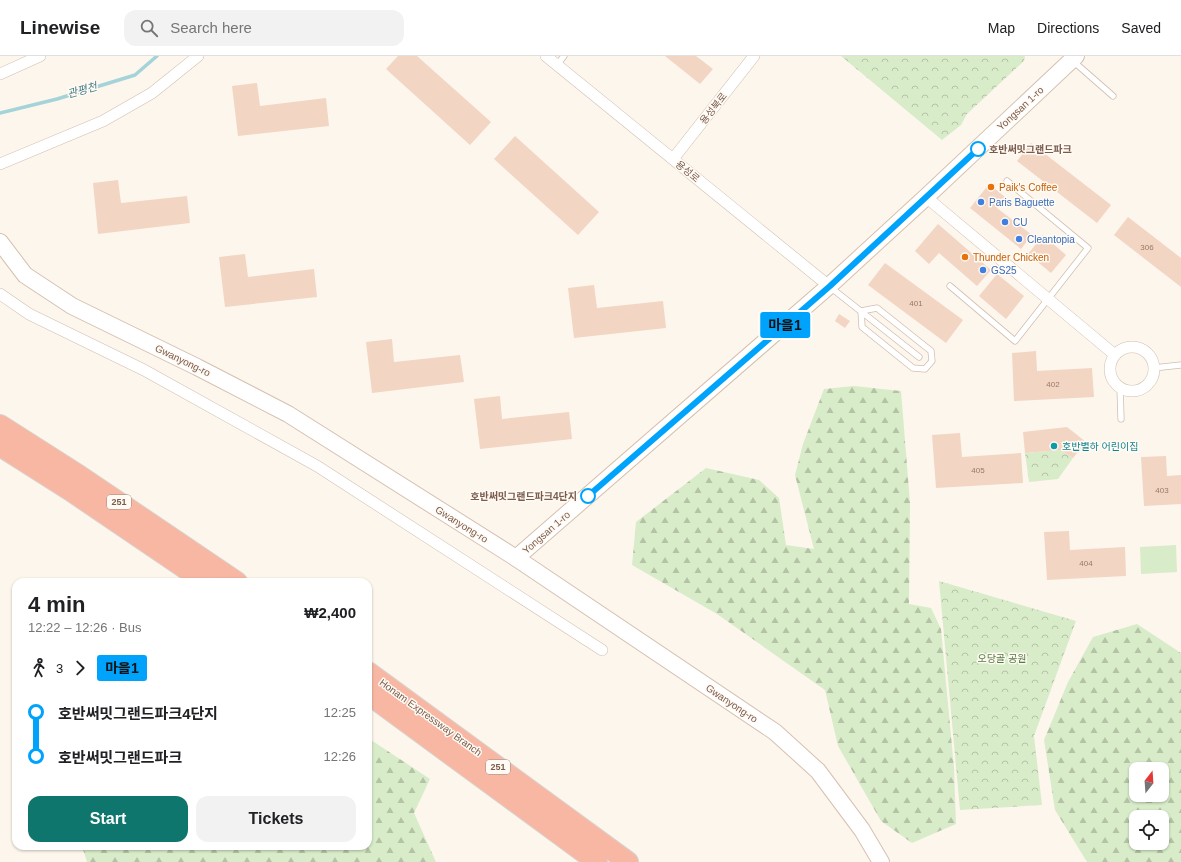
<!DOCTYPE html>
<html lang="en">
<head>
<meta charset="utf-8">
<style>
	body { margin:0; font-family:Helvetica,"Noto Sans KR",sans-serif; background:#f2f2f2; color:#202124; height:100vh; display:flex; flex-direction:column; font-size:15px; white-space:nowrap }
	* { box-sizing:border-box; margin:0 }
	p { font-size:13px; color:#757577 }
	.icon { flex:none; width:22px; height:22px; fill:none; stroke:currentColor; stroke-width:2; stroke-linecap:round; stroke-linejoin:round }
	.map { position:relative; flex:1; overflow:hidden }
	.sheet { position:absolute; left:12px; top:522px; width:360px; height:272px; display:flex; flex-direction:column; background:#fff; border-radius:12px; box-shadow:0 1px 3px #0004 }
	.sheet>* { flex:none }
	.badge { padding:0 8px; border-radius:3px; font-size:14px; line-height:26px }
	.needle { width:26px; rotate:17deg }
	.fabs { position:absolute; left:1129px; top:706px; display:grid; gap:8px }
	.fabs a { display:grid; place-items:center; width:40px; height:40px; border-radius:8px; background:#fff; box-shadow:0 1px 3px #0004; font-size:20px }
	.map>.badge { position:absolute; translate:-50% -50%; box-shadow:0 0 0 2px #fff }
	.legs { display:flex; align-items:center; gap:6px; height:44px; padding:0 16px; font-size:13px }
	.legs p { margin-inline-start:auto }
	.overview { display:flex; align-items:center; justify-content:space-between; height:68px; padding:0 16px }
	h1 { font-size:22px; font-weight:700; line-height:30px }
	.button { display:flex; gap:8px; margin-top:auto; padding:8px 16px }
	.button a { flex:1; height:46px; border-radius:12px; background:#0f766e; color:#fff; font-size:16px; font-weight:700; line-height:46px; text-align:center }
	.button a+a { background:#f2f2f2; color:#202124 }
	ul { padding:0 16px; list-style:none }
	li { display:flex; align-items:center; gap:14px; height:44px; font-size:15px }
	li i { display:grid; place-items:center; width:6px; height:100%; margin:0 5px; background:currentColor }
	li i::after { content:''; width:10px; height:10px; margin:-5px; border:3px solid; border-radius:50%; background:#fff }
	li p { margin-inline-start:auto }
	li:first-child i { background:linear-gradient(#0000 50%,currentColor 0) }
	li:last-child i { background:linear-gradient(currentColor 50%,#0000 0) }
	header { display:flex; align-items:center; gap:24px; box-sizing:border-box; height:56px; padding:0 20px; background:#fff; border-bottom:1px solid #e0e0e0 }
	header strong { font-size:19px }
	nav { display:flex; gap:22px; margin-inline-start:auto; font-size:14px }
	.search { width:280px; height:36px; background:#f2f2f2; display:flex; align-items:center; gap:10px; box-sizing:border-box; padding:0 14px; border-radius:12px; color:#757577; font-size:15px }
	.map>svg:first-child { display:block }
	.forest { fill:url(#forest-firs); fill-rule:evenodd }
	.park { fill:url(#park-crowns) }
	.pitch { fill:#d8ecc9 }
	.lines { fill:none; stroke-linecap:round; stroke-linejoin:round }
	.stream { stroke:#a5d3da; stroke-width:3.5 }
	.building { fill:#f3d5c3 }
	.service-casing { stroke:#d1beb0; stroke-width:7 }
	.minor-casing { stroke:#d1beb0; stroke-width:12 }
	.secondary-casing { stroke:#d6c0b0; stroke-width:18 }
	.motorway-casing { stroke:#dad1cd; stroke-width:22 }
	.service { stroke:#fff; stroke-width:5.5 }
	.minor { stroke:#fff; stroke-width:11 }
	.secondary { stroke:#fff; stroke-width:16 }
	.motorway { stroke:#f7b7a3; stroke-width:20 }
	.line-1-casing { stroke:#fff; stroke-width:9 }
	.line-1 { stroke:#00a3fb; stroke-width:6 }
	.stop-1-dot { fill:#fff; stroke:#00a3fb; stroke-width:2 }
	.food-dot { fill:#e8710a; stroke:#fffaf3; stroke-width:1.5 }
	.shop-dot { fill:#3f7fe0; stroke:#fffaf3; stroke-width:1.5 }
	.culture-dot { fill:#0f9aa8; stroke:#fffaf3; stroke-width:1.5 }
	.labels { text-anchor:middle; stroke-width:3; stroke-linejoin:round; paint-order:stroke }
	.number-label { font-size:8px; fill:#987a6a }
	.shield { fill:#fffaf3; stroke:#a28b7f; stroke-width:1 }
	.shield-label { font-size:9px; font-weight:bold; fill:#7a5c4d }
	.street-label { font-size:10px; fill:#7a5c4d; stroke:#fffaf3 }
	.stop-label { font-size:10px; font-weight:bold; fill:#7a5c4d; stroke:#fffaf3; text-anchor:start }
	.food-label { font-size:10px; fill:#c56008; stroke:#fffaf3; text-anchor:start }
	.shop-label { font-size:10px; fill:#366cbe; stroke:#fffaf3; text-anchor:start }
	.culture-label { font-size:10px; fill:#0d838f; stroke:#fffaf3; text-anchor:start }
	.park-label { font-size:10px; fill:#537a41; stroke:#fffaf3 }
	.water-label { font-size:11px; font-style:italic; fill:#437c86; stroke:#fffaf3 }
</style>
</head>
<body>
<header>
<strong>Linewise</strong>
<div class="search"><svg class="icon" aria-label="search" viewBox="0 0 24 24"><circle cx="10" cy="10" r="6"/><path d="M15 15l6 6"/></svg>Search here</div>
<nav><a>Map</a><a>Directions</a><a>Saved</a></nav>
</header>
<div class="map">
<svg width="1181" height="806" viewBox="0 0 1181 806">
	<defs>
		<pattern id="forest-firs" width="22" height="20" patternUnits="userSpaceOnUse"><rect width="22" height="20" fill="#d8ecc9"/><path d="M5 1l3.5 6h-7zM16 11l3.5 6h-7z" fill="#b4c2a5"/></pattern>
		<pattern id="park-crowns" width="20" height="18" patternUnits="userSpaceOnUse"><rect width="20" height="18" fill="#d8ecc9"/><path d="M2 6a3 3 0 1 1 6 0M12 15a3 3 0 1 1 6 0" fill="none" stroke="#b4c2a5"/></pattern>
	</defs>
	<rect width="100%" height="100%" fill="#fdf6ec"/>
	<g class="forest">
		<polygon points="854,330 901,335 910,447 909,548 931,552 941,573 954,712 956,768 912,787 881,765 838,690 825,634 717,558 632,509 636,466 706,412 759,424 779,442 786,489 814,493 795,419 803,388 824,333"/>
		<path d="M1137 568 1181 597V806H1087L1055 754 1044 684 1068 626 1093 581ZM1136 713H1162V739H1136ZM1136 761H1162V787H1136Z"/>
		<polygon points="368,682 430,723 414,757 436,806 87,806 82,790 368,790"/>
	</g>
	<g class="park">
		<polygon points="841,0 1025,0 1024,5 967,58 961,69 942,84"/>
		<polygon points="1061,394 1073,402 1058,423 1029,426 1025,397"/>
		<polygon points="939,525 1076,565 1034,680 1042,749 960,754"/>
	</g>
	<polygon class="pitch" points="1176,489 1177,516 1141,518 1140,491"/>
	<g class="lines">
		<polyline class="stream" points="0,57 57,43 135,19 157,0"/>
	</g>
	<g class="building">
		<polygon points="398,0 417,0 491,66 470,89 386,13"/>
		<polygon points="665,0 696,0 713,13 700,28"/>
		<polygon points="257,27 260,50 326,42 329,70 238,80 232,30"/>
		<polygon points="515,80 599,156 578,179 494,103"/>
		<polygon points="1031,87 1111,149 1097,167 1017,105"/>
		<polygon points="118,124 121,147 187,140 190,167 98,178 93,127"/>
		<polygon points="989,128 1005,141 997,152 1032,179 1021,193 970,152"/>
		<polygon points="1128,161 1181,202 1181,231 1114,179"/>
		<polygon points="938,168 991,214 977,230 939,197 929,208 915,195"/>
		<polygon points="1043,179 1066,199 1051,217 1028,198"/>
		<polygon points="245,198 248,221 314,213 317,241 225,251 219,201"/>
		<polygon points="885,207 963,264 946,287 868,229"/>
		<polygon points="997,218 1024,240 1006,263 979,240"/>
		<polygon points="594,229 597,252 663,245 666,272 574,282 568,232"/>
		<polygon points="839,258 850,265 845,272 835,265"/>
		<polygon points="392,283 394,306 460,299 464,326 372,337 366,286"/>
		<polygon points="1036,295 1037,315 1092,312 1094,341 1014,345 1012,297"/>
		<polygon points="500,340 502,363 569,356 572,383 480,393 474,343"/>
		<polygon points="1067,371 1086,386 1073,402 1061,394 1025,397 1023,376"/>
		<polygon points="960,377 962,401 1021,397 1023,427 936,432 932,379"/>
		<polygon points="1166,400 1167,420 1181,419 1181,448 1144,450 1141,401"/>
		<polygon points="1069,475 1070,494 1125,491 1126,520 1047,524 1044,476"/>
	</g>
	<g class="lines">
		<g class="service-casing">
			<g id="service">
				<polyline points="1073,5 1113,40"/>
				<polyline points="557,9 564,0"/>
				<polyline points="950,230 1015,285 1088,192 1007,125"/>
				<polyline points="830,231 919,301"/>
				<polygon points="877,252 931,295 932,305 925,313 913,312 862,271 861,255"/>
				<polyline points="1153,312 1181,309"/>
				<polyline points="1120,331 1121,363"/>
			</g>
		</g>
		<g class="minor-casing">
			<g id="minor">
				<polyline points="546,0 829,230"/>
				<polyline points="0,18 40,0"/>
				<polyline points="673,103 754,0"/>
				<polyline points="0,108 103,65 152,37 198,0"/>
				<polyline points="926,141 1115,299"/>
				<polyline points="0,238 29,258 144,314 317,410 602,594"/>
				<circle cx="1132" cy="313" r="22"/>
			</g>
		</g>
		<g class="secondary-casing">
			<g id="secondary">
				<polyline points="0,186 25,219 72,250 197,311 288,358 516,502 775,676 818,715 862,774 881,806"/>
				<polyline points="516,502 829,230 926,141 1076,0"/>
			</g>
		</g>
		<g class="motorway-casing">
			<g id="motorway">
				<polyline points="0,369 80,420 237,526"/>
				<polyline points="0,390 71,435 205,526"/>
				<polyline points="368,616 628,806"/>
				<polyline points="368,638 597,806"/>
			</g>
		</g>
		<use href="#service" class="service"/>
		<use href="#minor" class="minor"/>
		<use href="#secondary" class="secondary"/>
		<use href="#motorway" class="motorway"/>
	</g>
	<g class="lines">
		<g class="line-1-casing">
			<polyline id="line-1" points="588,440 830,230 978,93"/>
		</g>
		<use href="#line-1" class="line-1"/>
	</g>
	<g class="stop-1-dot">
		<circle cx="978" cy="93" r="7"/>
		<circle cx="588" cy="440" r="7"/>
	</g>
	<g class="food-dot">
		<circle cx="991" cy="131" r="4"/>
		<circle cx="965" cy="201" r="4"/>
	</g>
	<g class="shop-dot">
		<circle cx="981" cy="146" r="4"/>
		<circle cx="1005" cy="166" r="4"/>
		<circle cx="1019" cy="183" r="4"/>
		<circle cx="983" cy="214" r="4"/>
	</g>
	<circle class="culture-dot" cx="1054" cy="390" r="4"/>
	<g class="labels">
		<g class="number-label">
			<text x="1147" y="194">306</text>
			<text x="916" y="250">401</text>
			<text x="1053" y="331">402</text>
			<text x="978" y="417">405</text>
			<text x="1162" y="437">403</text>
			<text x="1086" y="510">404</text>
		</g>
		<g class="shield">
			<rect x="107" y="439" width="24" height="14" rx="3"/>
			<rect x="486" y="704" width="24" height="14" rx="3"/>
		</g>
		<g class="shield-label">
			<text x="119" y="449">251</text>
			<text x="498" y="714">251</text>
		</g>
		<g class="street-label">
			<text transform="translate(713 52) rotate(-52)" y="4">용성북로</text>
			<text transform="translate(1020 52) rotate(-43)" y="4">Yongsan 1-ro</text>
			<text transform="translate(688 115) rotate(39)" y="4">용성로</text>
			<text transform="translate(183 304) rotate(26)" y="4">Gwanyong-ro</text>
			<text transform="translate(462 468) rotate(32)" y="4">Gwanyong-ro</text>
			<text transform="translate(546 476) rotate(-41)" y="4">Yongsan 1-ro</text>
			<text transform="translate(732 647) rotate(34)" y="4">Gwanyong-ro</text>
			<text transform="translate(431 661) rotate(36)" y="4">Honam Expressway Branch</text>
		</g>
		<g class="stop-label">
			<text x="989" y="97">호반써밋그랜드파크</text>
			<text x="577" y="444" text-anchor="end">호반써밋그랜드파크4단지</text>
		</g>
		<g class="food-label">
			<text x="999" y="135">Paik's Coffee</text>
			<text x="973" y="205">Thunder Chicken</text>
		</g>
		<g class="shop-label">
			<text x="989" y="150">Paris Baguette</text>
			<text x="1013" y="170">CU</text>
			<text x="1027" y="187">Cleantopia</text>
			<text x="991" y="218">GS25</text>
		</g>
		<g class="culture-label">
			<text x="1062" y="394">호반별하 어린이집</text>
		</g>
		<g class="park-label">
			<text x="1002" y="606">오당골 공원</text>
		</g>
		<g class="water-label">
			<text transform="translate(82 34) rotate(-16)" y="4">관평천</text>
		</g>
	</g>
</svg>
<div class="fabs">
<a><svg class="needle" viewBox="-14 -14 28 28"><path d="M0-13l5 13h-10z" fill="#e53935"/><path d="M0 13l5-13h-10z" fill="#757577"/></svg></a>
<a><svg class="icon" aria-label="locate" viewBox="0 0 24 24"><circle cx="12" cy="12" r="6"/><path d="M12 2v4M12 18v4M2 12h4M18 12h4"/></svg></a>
</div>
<b class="badge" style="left:785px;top:269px;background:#00a3fb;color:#111">마을1</b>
<section class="sheet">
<div class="overview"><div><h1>4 min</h1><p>12:22 – 12:26 · Bus</p></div><b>₩2,400</b></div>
<div class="legs"><svg class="icon" aria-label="walk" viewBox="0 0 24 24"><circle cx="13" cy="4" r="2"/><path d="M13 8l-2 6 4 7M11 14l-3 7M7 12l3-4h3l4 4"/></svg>3<svg class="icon" aria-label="forward" viewBox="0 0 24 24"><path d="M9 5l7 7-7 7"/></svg><b class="badge" style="background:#00a3fb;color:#111">마을1</b></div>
<ul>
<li><i style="color:#00a3fb"></i><b>호반써밋그랜드파크4단지</b><p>12:25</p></li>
<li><i style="color:#00a3fb"></i><b>호반써밋그랜드파크</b><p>12:26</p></li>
</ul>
<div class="button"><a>Start</a><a>Tickets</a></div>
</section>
</div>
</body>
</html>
